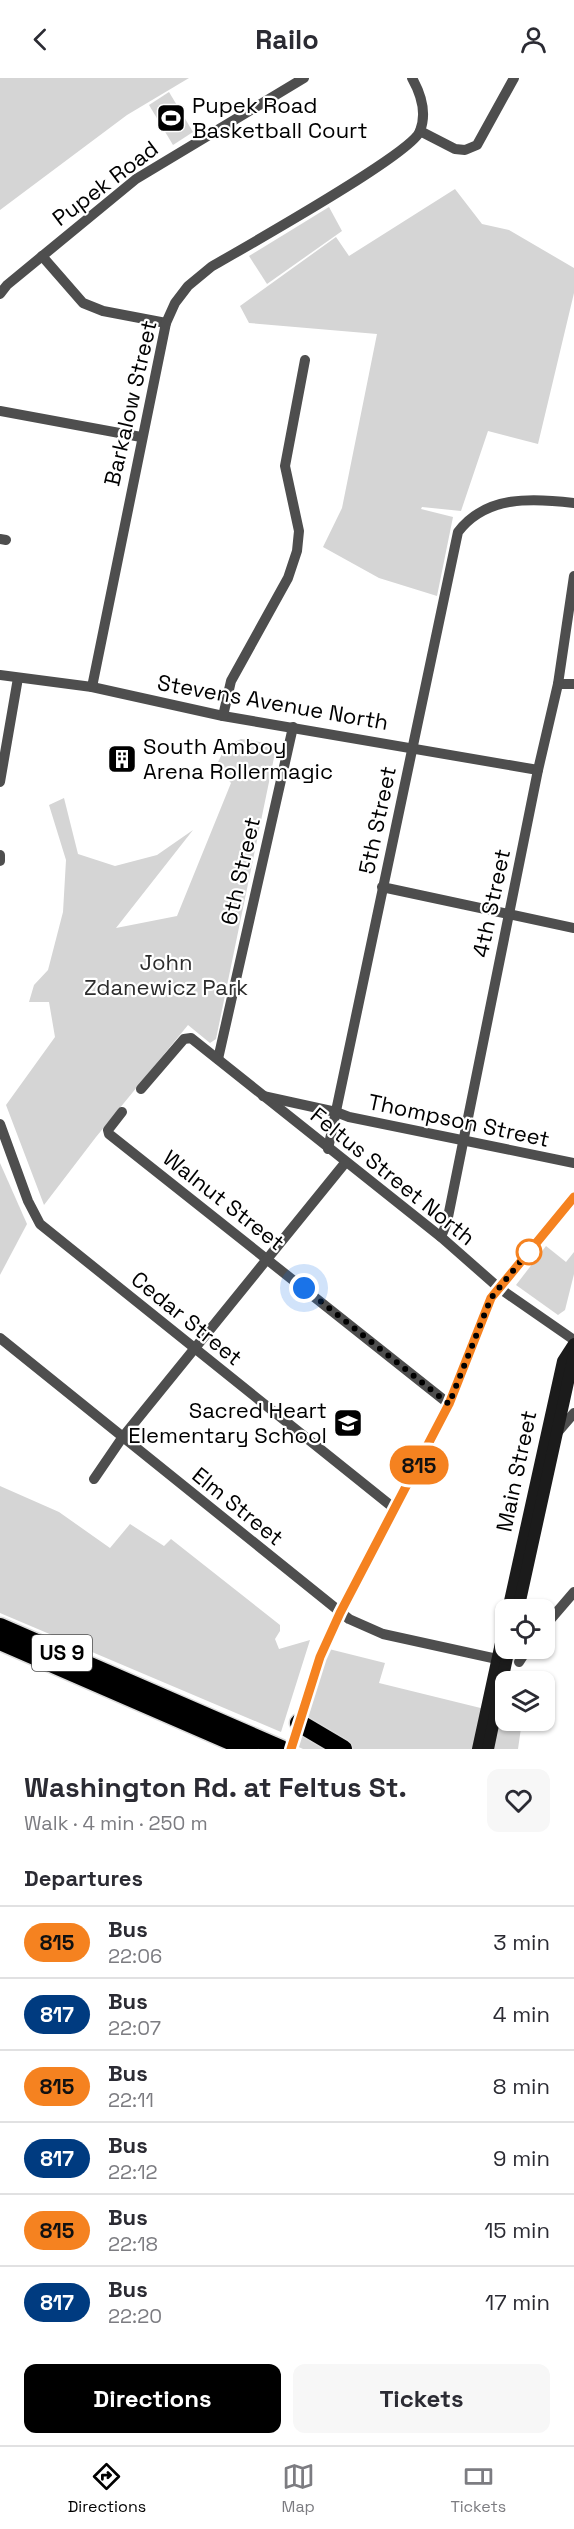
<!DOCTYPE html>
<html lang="en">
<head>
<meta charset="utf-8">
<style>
	body { margin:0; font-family:"Space Grotesk",sans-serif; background:#f7f7f7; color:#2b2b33; height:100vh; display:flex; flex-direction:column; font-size:22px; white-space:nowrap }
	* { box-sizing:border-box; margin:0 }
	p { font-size:20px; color:#7c7c81 }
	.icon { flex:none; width:33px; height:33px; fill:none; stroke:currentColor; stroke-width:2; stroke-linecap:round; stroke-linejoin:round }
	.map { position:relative; height:1671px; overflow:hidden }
	.sheet { display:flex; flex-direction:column; background:#fff; flex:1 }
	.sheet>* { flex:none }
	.badge { padding:0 12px; border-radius:20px; font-size:21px; line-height:39px }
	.controls { position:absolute; left:495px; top:1521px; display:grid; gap:12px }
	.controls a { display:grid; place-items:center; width:60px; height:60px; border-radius:12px; background:#fff; box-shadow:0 2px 4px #0004; font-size:30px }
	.you { position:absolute; width:30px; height:30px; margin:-15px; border:4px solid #fff; border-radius:50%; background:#1a73e8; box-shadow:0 0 0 9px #1a73e833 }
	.map>.badge { position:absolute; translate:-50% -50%; box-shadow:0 0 0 3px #fff }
	h2 { padding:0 24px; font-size:22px; line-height:54px }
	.round { display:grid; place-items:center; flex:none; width:63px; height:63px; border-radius:12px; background:#f7f7f7 }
	.head { display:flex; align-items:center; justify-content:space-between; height:102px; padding:0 24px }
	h1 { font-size:28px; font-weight:700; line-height:45px }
	.cta { display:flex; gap:12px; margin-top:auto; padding:12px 24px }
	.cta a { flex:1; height:69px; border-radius:12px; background:#000; color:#fff; font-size:24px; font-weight:700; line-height:69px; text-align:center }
	.cta a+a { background:#f7f7f7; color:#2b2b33 }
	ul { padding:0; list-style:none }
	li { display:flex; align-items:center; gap:18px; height:72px; padding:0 24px; border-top:2px solid #e1e1e2 }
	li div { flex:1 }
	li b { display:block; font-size:22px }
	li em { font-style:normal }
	li .badge { min-width:66px; font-weight:700; text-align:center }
	header { display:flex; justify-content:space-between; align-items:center; height:78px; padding:0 24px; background:#fff; font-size:27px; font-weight:700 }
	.tabs { display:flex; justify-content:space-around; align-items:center; height:84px; border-top:2px solid #e1e1e2; background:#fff; font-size:16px; color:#7c7c81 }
	.tabs a { display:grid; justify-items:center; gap:3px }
	.tabs .current { color:#000 }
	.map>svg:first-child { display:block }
	.green { fill:#d5d5d5 }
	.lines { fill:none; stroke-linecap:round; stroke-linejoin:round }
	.highway-casing { stroke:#dbdbdb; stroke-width:21 }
	.street { stroke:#4e4e4e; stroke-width:10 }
	.secondary { stroke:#1b1b1b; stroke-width:12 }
	.highway { stroke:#000; stroke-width:18 }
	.line-casing { stroke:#fff; stroke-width:14 }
	.line { stroke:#f58220; stroke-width:9 }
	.walk { stroke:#000; stroke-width:6; stroke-dasharray:0 10.8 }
	.stop-dot { fill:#fff; stroke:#f58220; stroke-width:3 }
	.labels { text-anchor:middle; stroke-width:4.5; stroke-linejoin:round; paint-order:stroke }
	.shield { fill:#fff; stroke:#4c4c4c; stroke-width:1.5 }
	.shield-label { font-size:21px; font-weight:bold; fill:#000 }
	.poi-label { font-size:22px; fill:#000; stroke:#fff; text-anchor:start }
	.street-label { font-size:22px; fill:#000; stroke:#fff }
	.park-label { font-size:22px; fill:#2c2c2c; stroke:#fff }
</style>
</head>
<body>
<header><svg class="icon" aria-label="back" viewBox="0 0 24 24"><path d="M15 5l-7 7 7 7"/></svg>Railo<svg class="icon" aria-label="person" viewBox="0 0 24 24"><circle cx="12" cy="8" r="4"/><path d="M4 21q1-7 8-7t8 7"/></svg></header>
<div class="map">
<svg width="574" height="1671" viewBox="0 0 574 1671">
	<rect width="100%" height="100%" fill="#fff"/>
	<g class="green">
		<polygon points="0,0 189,0 127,37 0,132"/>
		<polygon points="169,14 193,54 173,67 149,27"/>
		<polygon points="455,111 482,146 509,152 574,190 574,215 538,366 488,353 461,433 422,429 421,431 453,439 437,518 379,500 323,469 342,430 377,256 249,245 240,228 336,159 349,178"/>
		<polygon points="329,129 342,153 267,206 249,178"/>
		<polygon points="241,661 260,664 276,670 216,961 210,965 188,947 96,1059 44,1127 6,1027 55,959 49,924 29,924 34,907 48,892 63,834 66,782 49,727 64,720 78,776 115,788 157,777 193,752 116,850 177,838 231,705 216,688 226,668"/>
		<polygon points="0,1085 27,1146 0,1197"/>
		<polygon points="546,1168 566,1184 574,1174 574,1196 565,1232 558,1237 516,1207"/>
		<polygon points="0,1408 59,1434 110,1470 130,1446 164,1468 171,1461 280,1547 280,1553 275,1561 279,1571 310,1562 281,1654 0,1535"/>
		<polygon points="325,1570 385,1585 379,1605 505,1636 506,1642 522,1643 518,1671 303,1671 292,1666"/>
	</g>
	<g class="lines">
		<g class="highway-casing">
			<g id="highway">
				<polyline points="0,1549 281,1671"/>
				<polyline points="0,1563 249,1671"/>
				<polyline points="299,1645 343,1671"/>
			</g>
		</g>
		<g class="street">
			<polyline points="420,53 455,71 465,72 477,67 514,0"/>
			<polyline points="42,178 83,225 103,233 166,245"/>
			<polyline points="0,216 7,207 136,101 304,0"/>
			<polyline points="0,333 141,359"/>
			<polyline points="0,461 6,462"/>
			<polyline points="0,597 92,609 223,638 538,692"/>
			<polyline points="558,606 574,606"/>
			<path d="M92 609 166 245 175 225 188 208 211 189C243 170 412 76 420 53 427 35 421 16 412 0"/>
			<polyline points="223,638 231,603 288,500 297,473 299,453 285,388 305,282"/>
			<polyline points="0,704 18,600"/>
			<polyline points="0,777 0,783"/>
			<polyline points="382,809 574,850"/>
			<polyline points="218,981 293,649"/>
			<polyline points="141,1011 184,961 191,960 441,1159 499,1210 574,1262"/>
			<polyline points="263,1018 336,1034 349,1039 574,1085"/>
			<polyline points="122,1034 108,1052 109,1056 449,1326"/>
			<polyline points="0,1046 28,1123 40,1146 395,1431"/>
			<path d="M328 1071 458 454C486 417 533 420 574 425"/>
			<polyline points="441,1159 447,1144 538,692 558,606 574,498"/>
			<polyline points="0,1260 349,1541 383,1556 497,1581"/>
			<polyline points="557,1355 574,1335"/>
			<polyline points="94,1401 122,1360 345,1085"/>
			<polyline points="544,1549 574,1514"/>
			<polyline points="519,1584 528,1570"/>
		</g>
		<g class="secondary">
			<polyline points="508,1532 563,1283 574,1266"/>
			<polyline points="518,1532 574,1277"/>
			<polyline points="291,1671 320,1579 340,1535 449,1326 491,1220 574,1119"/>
			<polyline points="478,1671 506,1542"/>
			<polyline points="488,1671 509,1570"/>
		</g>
		<use href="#highway" class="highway"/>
	</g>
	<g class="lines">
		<g class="line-casing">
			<polyline id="line" points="291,1671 320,1579 340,1535 449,1326 491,1220 574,1119"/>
		</g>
		<use href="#line" class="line"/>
		<polyline class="walk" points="304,1210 449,1326 491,1220 533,1168 529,1174"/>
	</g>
	<defs>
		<g id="stadium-square" transform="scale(1.5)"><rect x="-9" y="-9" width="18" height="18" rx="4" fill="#000" stroke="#fff"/><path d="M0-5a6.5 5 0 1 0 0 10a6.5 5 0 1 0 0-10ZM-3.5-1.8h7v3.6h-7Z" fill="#fff"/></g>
		<g id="building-square" transform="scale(1.5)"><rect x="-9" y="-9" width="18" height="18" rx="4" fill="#000" stroke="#fff"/><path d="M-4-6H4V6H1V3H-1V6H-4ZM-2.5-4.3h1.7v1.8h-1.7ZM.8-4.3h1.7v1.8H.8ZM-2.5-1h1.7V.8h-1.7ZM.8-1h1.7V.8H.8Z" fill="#fff"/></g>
		<g id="school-square" transform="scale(1.5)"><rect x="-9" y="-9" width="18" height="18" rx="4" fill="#000" stroke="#fff"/><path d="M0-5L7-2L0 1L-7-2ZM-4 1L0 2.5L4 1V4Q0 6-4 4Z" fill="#fff"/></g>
	</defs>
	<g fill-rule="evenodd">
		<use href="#stadium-square" x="171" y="40"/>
		<use href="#building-square" x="122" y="681"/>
		<use href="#school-square" x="348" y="1345"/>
	</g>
	<circle class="stop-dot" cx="529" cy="1174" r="12"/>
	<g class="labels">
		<rect class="shield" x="32" y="1557" width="60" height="36" rx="4.5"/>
		<g class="shield-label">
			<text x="62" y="1582">US 9</text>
		</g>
		<g class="poi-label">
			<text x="192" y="35">Pupek Road<tspan x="192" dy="25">Basketball Court</tspan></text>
			<text x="143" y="676">South Amboy<tspan x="143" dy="25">Arena Rollermagic</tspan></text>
			<text x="327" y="1340" text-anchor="end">Sacred Heart<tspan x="327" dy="25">Elementary School</tspan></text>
		</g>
		<g class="street-label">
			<text transform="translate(105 105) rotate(-37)" y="8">Pupek Road</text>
			<text transform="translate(130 325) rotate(-77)" y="8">Barkalow Street</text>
			<text transform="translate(273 624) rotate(10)" y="8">Stevens Avenue North</text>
			<text transform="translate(377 742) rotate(-78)" y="8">5th Street</text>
			<text transform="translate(240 793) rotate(-77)" y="8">6th Street</text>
			<text transform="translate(491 825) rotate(-78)" y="8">4th Street</text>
			<text transform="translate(459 1042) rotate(12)" y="8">Thompson Street</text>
			<text transform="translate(393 1098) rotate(39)" y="8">Feltus Street North</text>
			<text transform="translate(224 1122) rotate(38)" y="8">Walnut Street</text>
			<text transform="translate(187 1240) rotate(39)" y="8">Cedar Street</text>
			<text transform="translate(516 1393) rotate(-78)" y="8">Main Street</text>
			<text transform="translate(238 1428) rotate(39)" y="8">Elm Street</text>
		</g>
		<g class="park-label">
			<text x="166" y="892">John<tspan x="166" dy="25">Zdanewicz Park</tspan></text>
		</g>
	</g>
</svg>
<div class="controls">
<a><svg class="icon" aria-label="locate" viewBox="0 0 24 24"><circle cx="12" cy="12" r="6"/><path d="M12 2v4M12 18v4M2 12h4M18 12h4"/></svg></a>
<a><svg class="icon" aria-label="layers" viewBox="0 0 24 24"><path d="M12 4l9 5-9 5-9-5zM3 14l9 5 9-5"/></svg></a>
</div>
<div class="you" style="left:304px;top:1210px"></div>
<b class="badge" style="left:419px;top:1387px;background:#f58220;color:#111">815</b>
</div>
<section class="sheet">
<div class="head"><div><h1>Washington Rd. at Feltus St.</h1><p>Walk · 4 min · 250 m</p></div><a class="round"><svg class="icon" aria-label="heart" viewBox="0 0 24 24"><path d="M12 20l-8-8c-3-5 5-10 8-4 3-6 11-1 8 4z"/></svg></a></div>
<h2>Departures</h2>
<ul>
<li><span class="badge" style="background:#f58220;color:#111">815</span><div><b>Bus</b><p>22:06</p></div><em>3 min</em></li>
<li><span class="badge" style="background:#003b80;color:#fff">817</span><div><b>Bus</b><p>22:07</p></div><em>4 min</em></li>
<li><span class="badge" style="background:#f58220;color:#111">815</span><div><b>Bus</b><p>22:11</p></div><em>8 min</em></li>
<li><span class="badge" style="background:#003b80;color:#fff">817</span><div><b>Bus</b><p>22:12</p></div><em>9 min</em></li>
<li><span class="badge" style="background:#f58220;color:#111">815</span><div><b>Bus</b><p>22:18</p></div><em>15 min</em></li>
<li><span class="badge" style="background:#003b80;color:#fff">817</span><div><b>Bus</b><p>22:20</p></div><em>17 min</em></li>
</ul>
<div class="cta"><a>Directions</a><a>Tickets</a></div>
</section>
<nav class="tabs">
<a class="current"><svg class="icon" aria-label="directions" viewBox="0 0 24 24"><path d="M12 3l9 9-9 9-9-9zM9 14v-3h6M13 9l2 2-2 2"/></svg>Directions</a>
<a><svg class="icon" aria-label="map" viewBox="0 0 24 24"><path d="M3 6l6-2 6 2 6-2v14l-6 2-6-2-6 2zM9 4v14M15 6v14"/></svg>Map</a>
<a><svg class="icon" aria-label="tickets" viewBox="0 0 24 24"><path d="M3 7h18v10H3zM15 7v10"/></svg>Tickets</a>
</nav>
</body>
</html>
